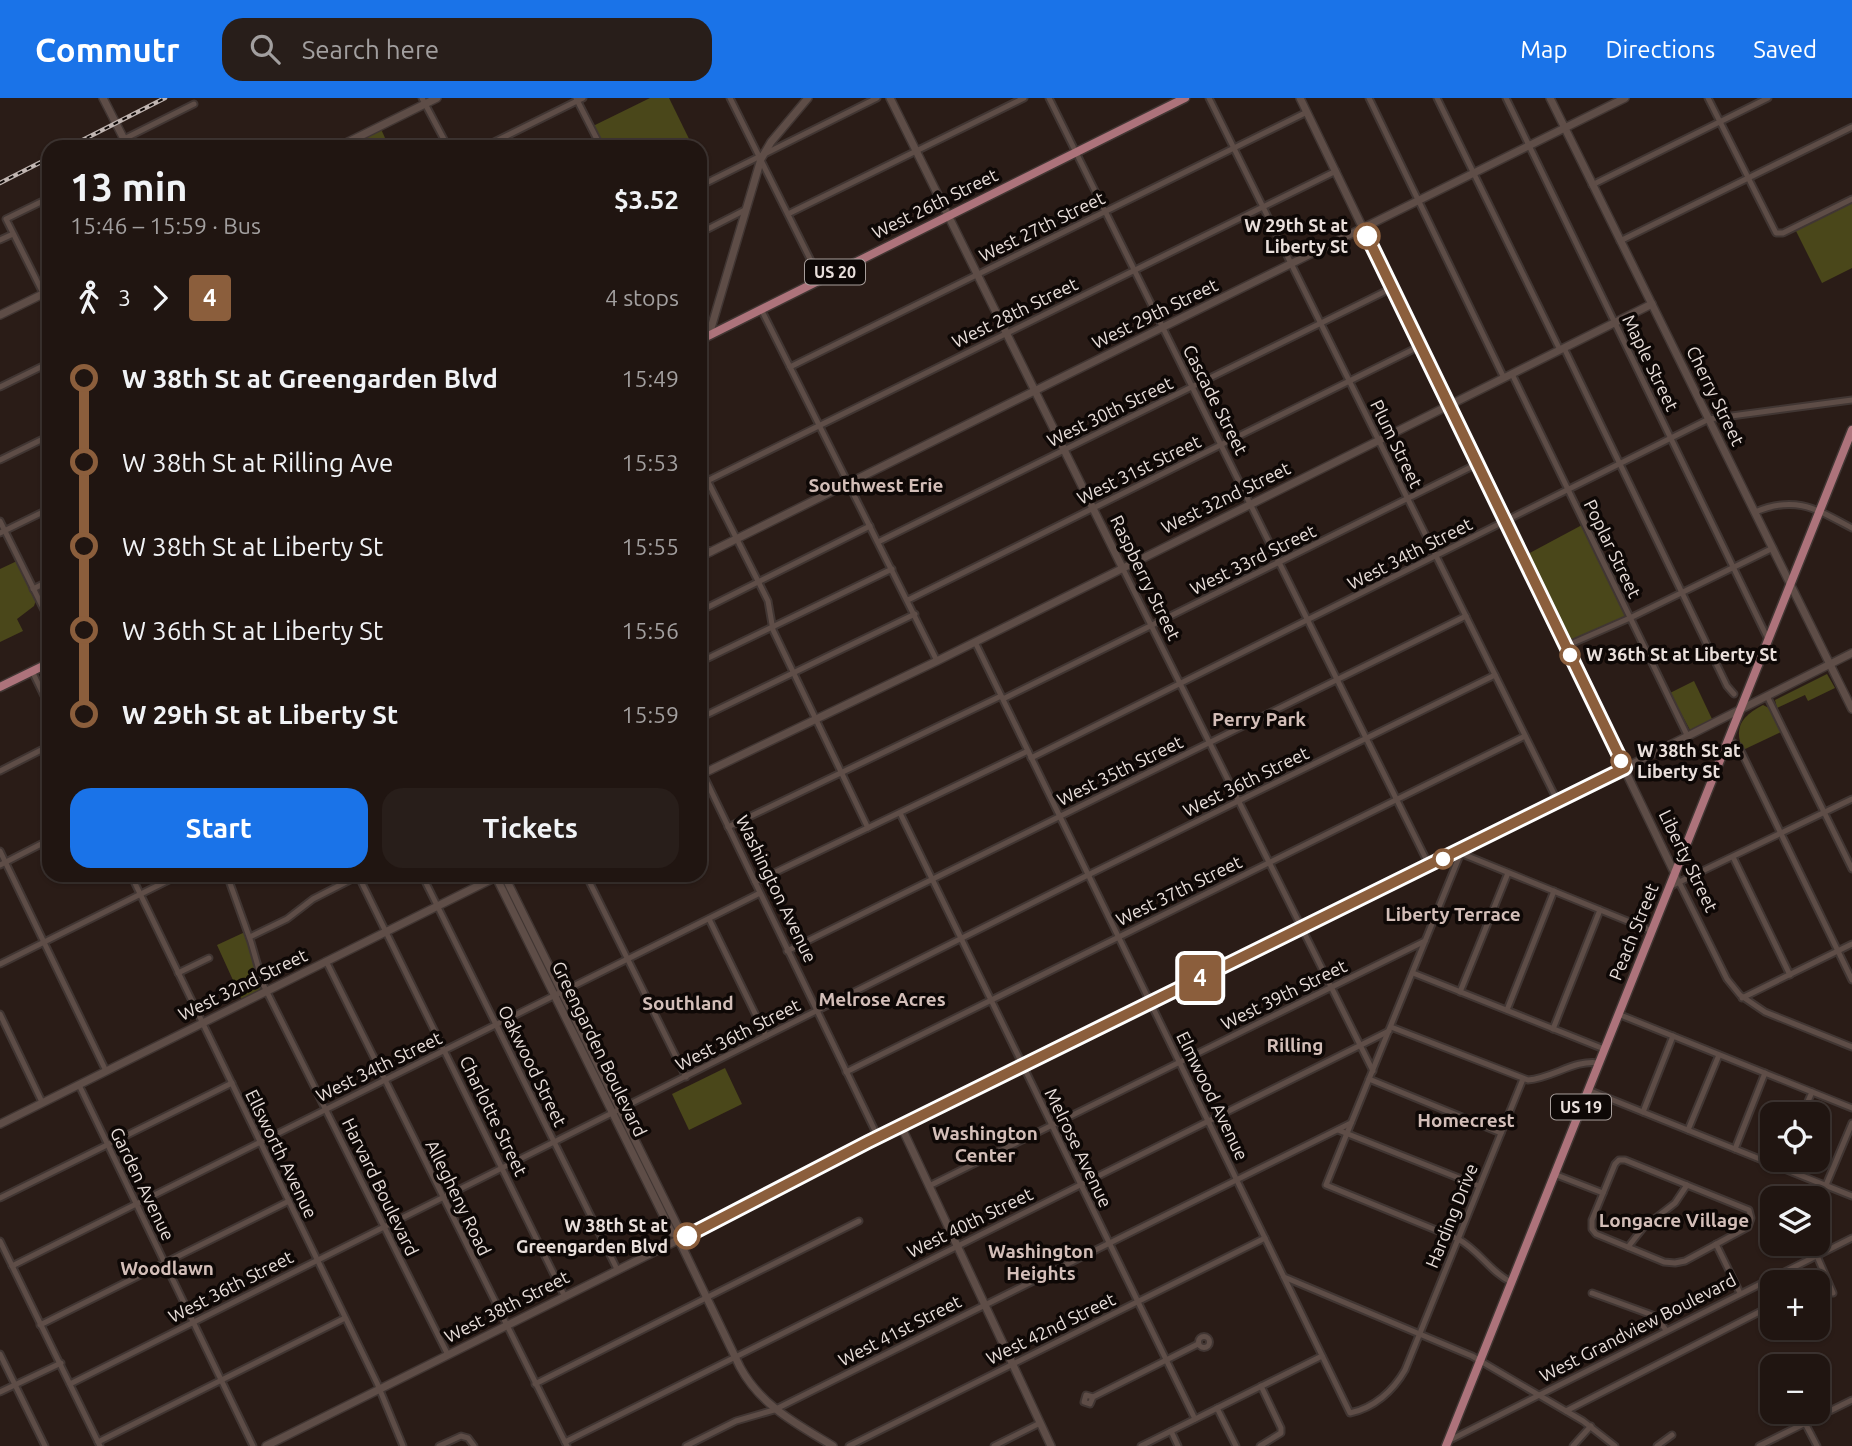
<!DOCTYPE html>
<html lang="en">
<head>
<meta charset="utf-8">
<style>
	body { margin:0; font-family:Ubuntu,sans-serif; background:#281e1a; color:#f1f3f6; height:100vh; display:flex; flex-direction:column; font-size:26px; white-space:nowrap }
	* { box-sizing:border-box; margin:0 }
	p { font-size:23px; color:#a29f9f }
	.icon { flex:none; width:38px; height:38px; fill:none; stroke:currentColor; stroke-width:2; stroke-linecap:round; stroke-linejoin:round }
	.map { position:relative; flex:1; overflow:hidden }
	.details { position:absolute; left:42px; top:42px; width:665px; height:742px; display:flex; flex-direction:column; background:#201511; border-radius:21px; box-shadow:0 2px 5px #0004,0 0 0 2px #3d3431 }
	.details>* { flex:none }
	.badge { padding:0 14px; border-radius:5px; font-size:24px; line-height:46px }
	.buttons { position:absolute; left:1760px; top:1004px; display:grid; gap:14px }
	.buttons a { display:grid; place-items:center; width:70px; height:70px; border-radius:14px; background:#201511; box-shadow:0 2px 5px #0004,0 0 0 2px #3d3431; font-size:35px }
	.map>.badge { position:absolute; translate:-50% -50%; box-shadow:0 0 0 4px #fff }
	.legs { display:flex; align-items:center; gap:10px; height:77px; padding:0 28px; font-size:23px }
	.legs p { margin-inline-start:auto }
	.summary { display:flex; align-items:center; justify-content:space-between; height:119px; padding:0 28px }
	h1 { font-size:38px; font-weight:700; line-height:52px }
	.button { display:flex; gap:14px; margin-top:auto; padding:14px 28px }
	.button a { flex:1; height:80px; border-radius:21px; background:#1a73e8; color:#fff; font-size:28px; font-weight:700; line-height:80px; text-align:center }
	.button a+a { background:#281e1a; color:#f1f3f6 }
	ul { padding:0 28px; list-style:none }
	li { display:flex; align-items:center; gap:24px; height:84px; font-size:26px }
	li i { display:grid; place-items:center; width:10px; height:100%; margin:0 9px; background:currentColor }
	li i::after { content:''; width:18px; height:18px; margin:-9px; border:5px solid; border-radius:50%; background:#201511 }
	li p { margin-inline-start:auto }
	li:first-child i { background:linear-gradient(#0000 50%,currentColor 0) }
	li:last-child i { background:linear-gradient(currentColor 50%,#0000 0) }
	header { display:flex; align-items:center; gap:42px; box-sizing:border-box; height:98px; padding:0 35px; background:#1a73e8; color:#fff }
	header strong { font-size:33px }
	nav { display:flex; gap:38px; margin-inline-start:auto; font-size:24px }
	.search { width:490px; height:63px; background:#281e1a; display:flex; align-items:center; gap:18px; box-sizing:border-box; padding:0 24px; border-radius:21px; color:#a29f9f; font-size:26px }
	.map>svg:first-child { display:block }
	.green { fill:#4a471a }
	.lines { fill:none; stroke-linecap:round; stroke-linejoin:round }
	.street-casing { stroke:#413633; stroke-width:9 }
	.secondary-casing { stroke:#413633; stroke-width:10 }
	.primary-casing { stroke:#413633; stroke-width:11 }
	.street { stroke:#5e4d47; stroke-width:5 }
	.secondary { stroke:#5e4d47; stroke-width:7 }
	.primary { stroke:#ad737b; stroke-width:8 }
	.rail-casing { stroke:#c0b5b1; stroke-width:4.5 }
	.rail { stroke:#0e0806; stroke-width:2; stroke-dasharray:5; stroke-linecap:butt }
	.line-1-casing { stroke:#fff; stroke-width:16 }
	.line-1 { stroke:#8b5e3c; stroke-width:10 }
	.stop-1-dot { fill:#fff; stroke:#8b5e3c; stroke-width:3.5 }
	.labels { text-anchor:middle; stroke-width:7; stroke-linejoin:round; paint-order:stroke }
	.shield { fill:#0e0806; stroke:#a79e9b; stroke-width:2 }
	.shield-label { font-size:16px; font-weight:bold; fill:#e9dfdb }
	.street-label { font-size:18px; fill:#e9dfdb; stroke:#0e0806 }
	.stop-label { font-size:18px; font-weight:bold; fill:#e9dfdb; stroke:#0e0806; text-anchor:end }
	.neighbourhood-label { font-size:19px; font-weight:bold; fill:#d3beb8; stroke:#0e0806 }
</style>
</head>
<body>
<header>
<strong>Commutr</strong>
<div class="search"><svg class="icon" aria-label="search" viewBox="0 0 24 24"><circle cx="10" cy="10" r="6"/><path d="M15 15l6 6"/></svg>Search here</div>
<nav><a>Map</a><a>Directions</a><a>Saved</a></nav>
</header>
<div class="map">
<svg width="1852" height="1348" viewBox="0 0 1852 1348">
	<rect width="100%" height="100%" fill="#2a1c17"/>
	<g class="green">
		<polygon points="650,0 669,0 693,49 605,49 593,28"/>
		<polygon points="381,31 389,49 343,49"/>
		<polygon points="1852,103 1852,170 1822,185 1795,131"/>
		<polygon points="1582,427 1626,517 1623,522 1570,542 1567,540 1526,457"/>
		<polygon points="17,463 36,502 34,508 17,521 23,533 0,544 0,471"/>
		<polygon points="1827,576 1835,590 1808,603 1805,597 1777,610 1775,602"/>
		<polygon points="1694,583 1712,621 1690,632 1670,595"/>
		<path d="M1763 607 1769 610 1781 634 1743 652C1733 629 1742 618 1763 607Z"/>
		<polygon points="245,834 261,891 242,902 217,847"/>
		<polygon points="725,970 742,1006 689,1032 672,996"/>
	</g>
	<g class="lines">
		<g class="street-casing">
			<g id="street">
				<polyline points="422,0 448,49"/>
				<polyline points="576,0 601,49"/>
				<polyline points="730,0 820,181"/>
				<polyline points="1049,0 1429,767"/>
				<polyline points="1209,0 1558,704"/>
				<polyline points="1369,0 1504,280"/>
				<polyline points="1437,0 1560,252"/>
				<polyline points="1506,0 1768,541"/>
				<polyline points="1708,0 1776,135 1783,135 1852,101"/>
				<polyline points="124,41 194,6"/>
				<polyline points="484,49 583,0"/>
				<polyline points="1592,87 1768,0"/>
				<polyline points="700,88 877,0"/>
				<polyline points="49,100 6,121 49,207"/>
				<polyline points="788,116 1024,0"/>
				<polyline points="700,135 745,112"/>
				<polyline points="0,142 13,136"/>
				<polyline points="1620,143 1852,29"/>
				<polyline points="761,211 937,563"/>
				<polyline points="1564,250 1727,588 1734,596"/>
				<polyline points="790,269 1307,14"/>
				<polyline points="1512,276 1688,639"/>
				<polyline points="0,289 49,265"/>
				<polyline points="0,362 49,338"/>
				<polyline points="700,368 768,503 773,532 868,730"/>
				<polyline points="707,383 1336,73"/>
				<path d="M1755 414C1796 397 1816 411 1852 430"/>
				<polyline points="0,423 49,522"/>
				<polyline points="0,435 49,411"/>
				<polyline points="878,444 1392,190"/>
				<polyline points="700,448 711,454"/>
				<polyline points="1122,469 1373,973"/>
				<polyline points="33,491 49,483"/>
				<polyline points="908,502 1420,248"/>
				<polyline points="700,513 870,428"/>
				<path d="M975 544 1350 1315C1374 1310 1393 1293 1405 1272L1523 981"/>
				<polyline points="1566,548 1630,520 1773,450"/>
				<polyline points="700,564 892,471"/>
				<polyline points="32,573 49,608"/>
				<polyline points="1767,598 1852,771"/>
				<polyline points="1003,601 1477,366"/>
				<polyline points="700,620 915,516"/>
				<polyline points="1728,641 1739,649 1852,882"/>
				<polyline points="1031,660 1709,321 1852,302"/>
				<polyline points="700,670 878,1039"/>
				<polyline points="0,673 49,648"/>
				<polyline points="900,715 1195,1321"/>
				<polyline points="728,729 1001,598"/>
				<path d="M1462 752 1326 1087 1458 1141C1479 1152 1490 1174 1511 1184"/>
				<polyline points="0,753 106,973"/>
				<polyline points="1460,755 1652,833"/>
				<polyline points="1733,759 1790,877"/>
				<polyline points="0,767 49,742"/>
				<polyline points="1675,776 1727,881 1740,897 1765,914 1852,949"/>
				<polyline points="131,777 377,1285 403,1348"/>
				<polyline points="227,777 251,844 263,886 448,1257"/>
				<polyline points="358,777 564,1197"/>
				<polyline points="422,777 617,1171"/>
				<polyline points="586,777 686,979"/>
				<polyline points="755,784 1028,653"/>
				<polyline points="1669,789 1852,701"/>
				<polyline points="709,821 766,938"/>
				<polyline points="250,839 287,821 313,801 358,778"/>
				<polyline points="787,853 1466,518"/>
				<polyline points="326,863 567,1348"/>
				<polyline points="0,866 179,777"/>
				<polyline points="178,875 209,860"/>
				<polyline points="1413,875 1604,951"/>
				<polyline points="1460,894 1508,775"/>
				<polyline points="1742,900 1852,846"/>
				<polyline points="1507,912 1554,793"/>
				<polyline points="0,916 42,1004"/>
				<polyline points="1618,916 1852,1010"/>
				<path d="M1391 929 1528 982C1553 980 1575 961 1599 965"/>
				<polyline points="1553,931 1600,812"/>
				<polyline points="846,974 1525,638"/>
				<polyline points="1369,981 1501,1035"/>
				<polyline points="79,987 253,1348"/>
				<polyline points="1588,992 1852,1098"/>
				<polyline points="1643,1014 1673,938"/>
				<polyline points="1802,1017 1812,994"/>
				<polyline points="1338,1032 1479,1088"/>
				<polyline points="1688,1032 1719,957"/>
				<polyline points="1735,1051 1765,975"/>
				<polygon points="1619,1062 1625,1062 1749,1112 1751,1120 1748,1129 1685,1163 1675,1165 1664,1164 1596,1136 1592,1131 1592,1122 1615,1066"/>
				<polyline points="1554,1076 1603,1095"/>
				<polyline points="1826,1087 1852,1025"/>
				<polyline points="929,1088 1425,843"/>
				<polyline points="0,1100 232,985"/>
				<polyline points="0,1143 100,1348"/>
				<polyline points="1716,1146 1740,1195"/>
				<polyline points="1628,1149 1643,1130 1675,1105 1687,1087"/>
				<polyline points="1817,1158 1833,1195"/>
				<polyline points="12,1168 760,795"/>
				<polyline points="1284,1179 1472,1258 1583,1323 1615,1348"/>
				<polyline points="1592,1195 1655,1218 1666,1232"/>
				<polyline points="40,1227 289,1103"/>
				<circle cx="1204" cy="1244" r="5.5"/>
				<polyline points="0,1256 45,1348"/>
				<polyline points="70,1286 1092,775 1495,577"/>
				<polyline points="535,1286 859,1123"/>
				<polyline points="0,1294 61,1265"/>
				<polyline points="1093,1299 1086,1297 1084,1304 1090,1306 1093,1299 1198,1246"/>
				<polyline points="1217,1310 1236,1348"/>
				<polyline points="1566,1313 1773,1207"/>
				<polyline points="1805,1325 1817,1348"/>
				<polyline points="1171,1333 1178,1348"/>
				<polyline points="1448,1343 1852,1140"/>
				<polyline points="98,1344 345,1220"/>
				<polyline points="565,1344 1389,933"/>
				<polyline points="439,1348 461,1338 468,1340 474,1348"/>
				<polyline points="686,1348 736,1323 774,1312 1351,1025"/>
				<polyline points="849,1348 1265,1140"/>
				<polyline points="994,1348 1040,1325"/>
				<polyline points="1141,1348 1322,1258"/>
				<polyline points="1260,1348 1281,1335 1281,1330 1261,1288"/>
				<polyline points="1573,1348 1591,1328"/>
				<polyline points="1657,1348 1672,1337"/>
				<polyline points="1759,1348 1852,1302"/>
			</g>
		</g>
		<g class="secondary-casing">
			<g id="secondary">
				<polyline points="103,0 128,49"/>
				<polyline points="890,0 1122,469"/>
				<polyline points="1300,0 1675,776"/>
				<polyline points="1550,0 1852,611"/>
				<polyline points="338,49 437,0"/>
				<polyline points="0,217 49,193"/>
				<polyline points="709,237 761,61 771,44 808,0"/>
				<polyline points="700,459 1625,0"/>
				<polyline points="700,677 937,563 1652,206"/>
				<polyline points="495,777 672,1135 676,1136"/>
				<polyline points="504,777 679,1131 676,1136"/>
				<polyline points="0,1026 500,777"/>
				<polyline points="901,1028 1051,1348"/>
				<path d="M678 1140 740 1269C761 1308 797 1326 833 1348"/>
				<polyline points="266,1348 678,1142 878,1039 1502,732 1852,555"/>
			</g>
		</g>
		<g class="primary-casing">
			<g id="primary">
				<polyline points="700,242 1185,0"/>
				<polyline points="0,589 49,565"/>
				<polyline points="1446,1348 1852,332"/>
			</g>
		</g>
		<use href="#street" class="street"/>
		<use href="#secondary" class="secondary"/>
		<use href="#primary" class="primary"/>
		<g class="rail-casing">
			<g id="rail">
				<polyline points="69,49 165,0"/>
				<polyline points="0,85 49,60"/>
			</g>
		</g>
		<use href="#rail" class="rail"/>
	</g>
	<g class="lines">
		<g class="line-1-casing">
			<polyline id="line-1" points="687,1138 868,1044 1625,670 1367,138"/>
		</g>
		<use href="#line-1" class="line-1"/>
	</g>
	<g class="stop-1-dot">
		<circle cx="1367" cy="138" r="12"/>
		<circle cx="1570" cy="557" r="9"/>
		<circle cx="1621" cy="663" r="9"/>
		<circle cx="1443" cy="761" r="9"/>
		<circle cx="687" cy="1138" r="12"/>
	</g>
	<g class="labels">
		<g class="shield">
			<rect x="805" y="161.5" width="60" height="25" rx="5"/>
			<rect x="1551" y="996.5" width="60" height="25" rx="5"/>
		</g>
		<g class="shield-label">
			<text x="835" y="180">US 20</text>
			<text x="1581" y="1015">US 19</text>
		</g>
		<g class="street-label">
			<text transform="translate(935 106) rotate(-26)" y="6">West 26th Street</text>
			<text transform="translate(1042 129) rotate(-26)" y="6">West 27th Street</text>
			<text transform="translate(1015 215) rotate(-26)" y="6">West 28th Street</text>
			<text transform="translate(1155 216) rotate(-26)" y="6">West 29th Street</text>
			<text transform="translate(1650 265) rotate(64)" y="6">Maple Street</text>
			<text transform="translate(1715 298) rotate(64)" y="6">Cherry Street</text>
			<text transform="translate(1215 302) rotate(63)" y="6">Cascade Street</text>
			<text transform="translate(1110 314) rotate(-26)" y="6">West 30th Street</text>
			<text transform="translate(1396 346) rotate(64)" y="6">Plum Street</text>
			<text transform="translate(1139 372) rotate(-26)" y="6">West 31st Street</text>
			<text transform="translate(1226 400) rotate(-26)" y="6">West 32nd Street</text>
			<text transform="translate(1612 451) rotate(64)" y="6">Poplar Street</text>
			<text transform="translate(1410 456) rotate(-27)" y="6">West 34th Street</text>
			<text transform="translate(1253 462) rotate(-26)" y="6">West 33rd Street</text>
			<text transform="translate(1145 480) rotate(64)" y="6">Raspberry Street</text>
			<text transform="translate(1120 673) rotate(-26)" y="6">West 35th Street</text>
			<text transform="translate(1246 684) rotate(-26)" y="6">West 36th Street</text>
			<text transform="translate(1688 763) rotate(64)" y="6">Liberty Street</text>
			<text transform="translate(776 791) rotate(64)" y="6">Washington Avenue</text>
			<text transform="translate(1179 793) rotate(-26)" y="6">West 37th Street</text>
			<text transform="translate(1634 834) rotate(-68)" y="6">Peach Street</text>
			<text transform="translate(243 887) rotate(-26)" y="6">West 32nd Street</text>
			<text transform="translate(1284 897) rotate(-26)" y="6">West 39th Street</text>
			<text transform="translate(738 937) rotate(-27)" y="6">West 36th Street</text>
			<text transform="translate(599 951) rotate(64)" y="6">Greengarden Boulevard</text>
			<text transform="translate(532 968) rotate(64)" y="6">Oakwood Street</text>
			<text transform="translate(379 969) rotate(-26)" y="6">West 34th Street</text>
			<text transform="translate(1212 998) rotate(64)" y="6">Elmwood Avenue</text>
			<text transform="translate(493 1018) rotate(64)" y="6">Charlotte Street</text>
			<text transform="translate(1078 1050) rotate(64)" y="6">Melrose Avenue</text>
			<text transform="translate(281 1056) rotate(64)" y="6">Ellsworth Avenue</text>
			<text transform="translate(142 1086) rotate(64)" y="6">Garden Avenue</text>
			<text transform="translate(380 1089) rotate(64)" y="6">Harvard Boulevard</text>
			<text transform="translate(458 1100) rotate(64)" y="6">Allegheny Road</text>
			<text transform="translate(1452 1118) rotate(-68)" y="6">Harding Drive</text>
			<text transform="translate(970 1125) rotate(-26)" y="6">West 40th Street</text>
			<text transform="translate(231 1189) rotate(-27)" y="6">West 36th Street</text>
			<text transform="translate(507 1209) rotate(-27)" y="6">West 38th Street</text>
			<text transform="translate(1638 1230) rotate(-27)" y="6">West Grandview Boulevard</text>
			<text transform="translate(1051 1231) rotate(-26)" y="6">West 42nd Street</text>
			<text transform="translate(900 1233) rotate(-27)" y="6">West 41st Street</text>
		</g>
		<g class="stop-label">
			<text x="1348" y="134">W 29th St at<tspan x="1348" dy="21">Liberty St</tspan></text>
			<text x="1586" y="563" text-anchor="start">W 36th St at Liberty St</text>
			<text x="1637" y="659" text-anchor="start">W 38th St at<tspan x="1637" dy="21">Liberty St</tspan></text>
			<text x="668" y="1134">W 38th St at<tspan x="668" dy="21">Greengarden Blvd</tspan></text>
		</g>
		<g class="neighbourhood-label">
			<text x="876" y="394">Southwest Erie</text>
			<text x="1259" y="628">Perry Park</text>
			<text x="1453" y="823">Liberty Terrace</text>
			<text x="882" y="908">Melrose Acres</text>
			<text x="688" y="912">Southland</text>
			<text x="1295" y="954">Rilling</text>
			<text x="1466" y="1029">Homecrest</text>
			<text x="985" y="1042">Washington<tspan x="985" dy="22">Center</tspan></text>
			<text x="1674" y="1129">Longacre Village</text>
			<text x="1041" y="1160">Washington<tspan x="1041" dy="22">Heights</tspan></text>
			<text x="167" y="1177">Woodlawn</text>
		</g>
	</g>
</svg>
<div class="buttons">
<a><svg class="icon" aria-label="locate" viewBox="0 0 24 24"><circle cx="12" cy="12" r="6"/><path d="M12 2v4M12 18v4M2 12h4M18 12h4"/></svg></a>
<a><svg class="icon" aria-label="layers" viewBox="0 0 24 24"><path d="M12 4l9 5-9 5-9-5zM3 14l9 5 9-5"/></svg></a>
<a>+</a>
<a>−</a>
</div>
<b class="badge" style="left:1200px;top:880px;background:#8b5e3c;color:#fff">4</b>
<section class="details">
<div class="summary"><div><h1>13 min</h1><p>15:46 – 15:59 · Bus</p></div><b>$3.52</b></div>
<div class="legs"><svg class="icon" aria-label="walk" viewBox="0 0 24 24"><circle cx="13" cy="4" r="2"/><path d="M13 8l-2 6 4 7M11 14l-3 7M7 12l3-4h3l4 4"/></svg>3<svg class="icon" aria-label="forward" viewBox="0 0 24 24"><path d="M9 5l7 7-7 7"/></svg><b class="badge" style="background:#8b5e3c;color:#fff">4</b><p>4 stops</p></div>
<ul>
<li><i style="color:#8b5e3c"></i><b>W 38th St at Greengarden Blvd</b><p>15:49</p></li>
<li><i style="color:#8b5e3c"></i><span>W 38th St at Rilling Ave</span><p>15:53</p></li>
<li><i style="color:#8b5e3c"></i><span>W 38th St at Liberty St</span><p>15:55</p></li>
<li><i style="color:#8b5e3c"></i><span>W 36th St at Liberty St</span><p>15:56</p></li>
<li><i style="color:#8b5e3c"></i><b>W 29th St at Liberty St</b><p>15:59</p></li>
</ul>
<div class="button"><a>Start</a><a>Tickets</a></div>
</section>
</div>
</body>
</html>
